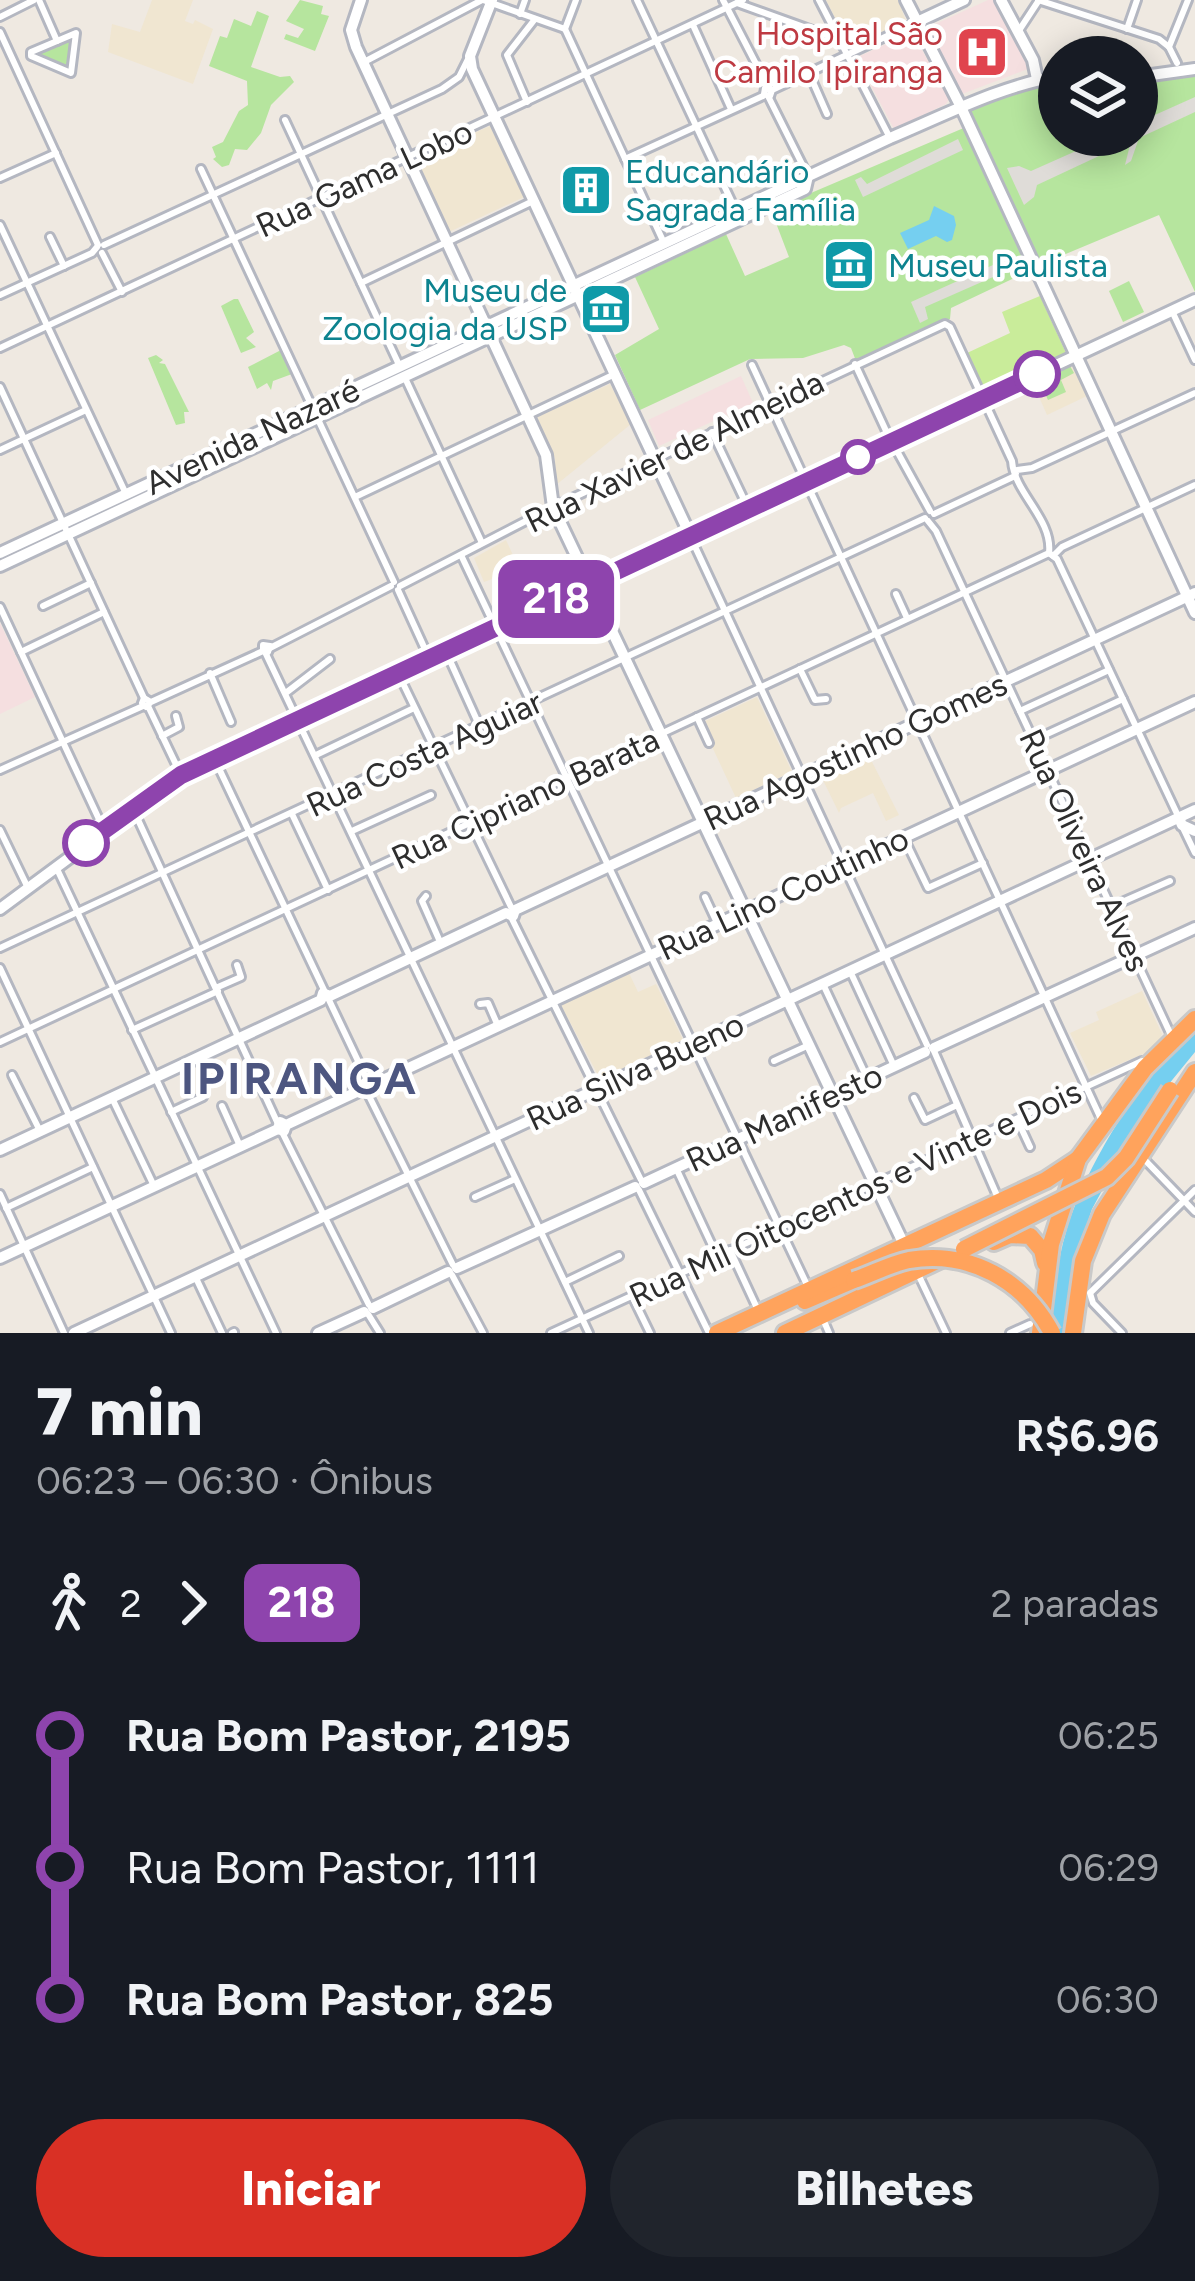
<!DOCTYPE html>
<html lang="pt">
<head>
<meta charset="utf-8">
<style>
	body { margin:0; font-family:Figtree,sans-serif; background:#20242c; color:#f1f3f6; height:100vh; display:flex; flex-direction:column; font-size:45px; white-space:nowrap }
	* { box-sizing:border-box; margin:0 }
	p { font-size:39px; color:#9ea1a6 }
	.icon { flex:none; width:66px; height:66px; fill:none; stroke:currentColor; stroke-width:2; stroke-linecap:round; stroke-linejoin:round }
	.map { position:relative; height:1333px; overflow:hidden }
	.drawer { display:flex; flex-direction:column; background:#171b24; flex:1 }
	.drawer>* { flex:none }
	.badge { padding:0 24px; border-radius:18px; font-size:42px; line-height:78px }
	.tools { position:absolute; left:1038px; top:36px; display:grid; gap:24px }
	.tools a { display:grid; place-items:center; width:120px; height:120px; border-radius:50%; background:#171b24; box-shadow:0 6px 30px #0003; font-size:60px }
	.map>.badge { position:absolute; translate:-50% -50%; box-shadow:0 0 0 6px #fff }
	.legs { display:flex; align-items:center; gap:18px; height:132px; padding:0 36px; font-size:39px }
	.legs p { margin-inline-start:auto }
	.summary { display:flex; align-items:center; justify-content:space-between; height:204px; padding:0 36px }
	h1 { font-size:66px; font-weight:800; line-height:90px }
	.cta { display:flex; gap:24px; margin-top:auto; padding:24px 36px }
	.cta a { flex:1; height:138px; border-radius:72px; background:#d93025; color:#fff; font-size:48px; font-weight:800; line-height:138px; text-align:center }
	.cta a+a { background:#20242c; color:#f1f3f6 }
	ul { padding:0 36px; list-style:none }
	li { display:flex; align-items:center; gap:42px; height:132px; font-size:45px }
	li i { display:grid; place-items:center; width:18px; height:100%; margin:0 15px; background:currentColor }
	li i::after { content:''; width:30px; height:30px; margin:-15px; border:9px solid; border-radius:50%; background:#171b24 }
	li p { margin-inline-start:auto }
	li:first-child i { background:linear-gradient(#0000 50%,currentColor 0) }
	li:last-child i { background:linear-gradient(currentColor 50%,#0000 0) }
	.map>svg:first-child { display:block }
	.education { fill:#f0e6d1 }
	.medical { fill:#f5dfe0 }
	.green { fill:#b6e59e }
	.pitch { fill:#c9ec9a }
	.plaza { fill:#dfdcd8 }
	.water { fill:#75cff0 }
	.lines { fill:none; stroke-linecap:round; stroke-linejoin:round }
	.street-casing { stroke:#b4b7c1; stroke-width:12 }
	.secondary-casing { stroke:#b4b7c1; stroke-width:16 }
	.highway-casing { stroke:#c9c9c9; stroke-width:22 }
	.street { stroke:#fff; stroke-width:6 }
	.secondary { stroke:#fff; stroke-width:10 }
	.highway { stroke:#ffa35c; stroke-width:16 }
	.highway-bridge-casing { stroke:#c9c9c9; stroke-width:22; stroke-linecap:butt }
	.highway-bridge { stroke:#ffa35c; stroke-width:16 }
	.line-1-casing { stroke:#fff; stroke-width:27 }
	.line-1 { stroke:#8e44ad; stroke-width:18 }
	.stop-1-dot { fill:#fff; stroke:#8e44ad; stroke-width:6 }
	.labels { text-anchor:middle; stroke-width:9; stroke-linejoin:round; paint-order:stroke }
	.health-label { font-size:33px; fill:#be3a42; stroke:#fff; text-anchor:end }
	.culture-label { font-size:33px; fill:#0d838f; stroke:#fff; text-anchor:start }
	.street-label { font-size:33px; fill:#2e2e2e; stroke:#fff }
	.district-label { font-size:45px; font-weight:bold; letter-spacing:3px; fill:#4d5680; stroke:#fff }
</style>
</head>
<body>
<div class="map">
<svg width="1195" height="1333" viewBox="0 0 1195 1333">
	<rect width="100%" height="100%" fill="#efe9e1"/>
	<g class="education">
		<polygon points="152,0 193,0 185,21 193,24 195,20 213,29 193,84 108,52 112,24 140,32"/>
		<polygon points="826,0 898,0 906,21 850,47"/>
		<polygon points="490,126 524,197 449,232 415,159"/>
		<polygon points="1073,364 1087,396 1047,415 1033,383"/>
		<polygon points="610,384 631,424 556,485 555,458 537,417"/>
		<polygon points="506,540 518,566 538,557 554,591 511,611 495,578 484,582 474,558"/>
		<polygon points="757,697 792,772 736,798 701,723"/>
		<polygon points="868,754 899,815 886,821 873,793 841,808 839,813 821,776"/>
		<polygon points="629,973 638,992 656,984 683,1040 600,1079 561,1005"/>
		<polygon points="1142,991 1162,1034 1155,1049 1091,1076 1070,1033 1099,1020 1096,1012"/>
	</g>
	<g class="medical">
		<polygon points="988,0 997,0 1033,67 962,94 929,33 931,26"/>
		<polygon points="912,32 949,99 946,104 894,129 858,61 860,56"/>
		<polygon points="741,376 753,403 659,446 648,420"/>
		<polygon points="0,623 35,697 0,714"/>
	</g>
	<g class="green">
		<polygon points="300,0 323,6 321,14 329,16 315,51 284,39 286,34 298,38 304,29 286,21"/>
		<polygon points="257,11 269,16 251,67 280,77 290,76 294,82 271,105 261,133 247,150 235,149 229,165 222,167 213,159 216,157 212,147 223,142 239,111 248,105 247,81 209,66 220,36 227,38 234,19 251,26"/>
		<polygon points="77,34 70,72 31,55"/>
		<polygon points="1195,73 1195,292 1159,215 1037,266 968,110 1025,87 1059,77 1059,135 1137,135 1137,82"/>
		<polygon points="966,127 1031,270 951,308 950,319 856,361 851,348 844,345 803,358 750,359 640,410 615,355 659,329 635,277 726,234 745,276 789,257 771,210"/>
		<polygon points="1129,281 1144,312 1123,322 1109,291"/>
		<polygon points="234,299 238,299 254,332 246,338 256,347 241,353 221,306"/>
		<polygon points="281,350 292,374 273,381 271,390 267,383 257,389 248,367"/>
		<polygon points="156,355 163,360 159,363 165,364 189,412 184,412 185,423 176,425 148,358"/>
		<polygon points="1070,366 1074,373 1061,380 1066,392 1048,400 1039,380"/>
	</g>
	<polygon class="pitch" points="1040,296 1066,353 984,390 967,353 1010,333 1002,312"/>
	<g class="plaza">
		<polygon points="1195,97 1195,112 1139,138 1131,161 1125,165 1131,141 1037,185 1034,197 1024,205 1007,168 1019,166 1031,171 1112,135 1137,135 1137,123"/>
		<polygon points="958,139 963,150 863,197 855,180 861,177 867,184"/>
		<polygon points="1013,256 1018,266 925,307 928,319 920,323 911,302"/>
	</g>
	<g class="water">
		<polygon points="934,206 954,216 956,225 952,240 947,242 936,236 908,249 900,233 929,220"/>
		<path d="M1195 1031V1052L1142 1117 1092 1209 1075 1260 1066 1333H1049C1054 1299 1056 1265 1066 1232 1085 1167 1142 1073 1195 1031Z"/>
	</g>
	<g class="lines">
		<g class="street-casing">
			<g id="street">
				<polyline points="39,0 57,41"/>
				<polyline points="483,0 565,29"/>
				<polyline points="637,0 736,211"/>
				<polyline points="723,0 768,87"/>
				<polyline points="819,0 890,138"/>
				<polyline points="1038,0 1159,39 1169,47"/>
				<polyline points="737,3 840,40"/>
				<polyline points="520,14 525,0"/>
				<polyline points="0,17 34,0"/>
				<polyline points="693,25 731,109"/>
				<polyline points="565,29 664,243"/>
				<polyline points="565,29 576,0"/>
				<polyline points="1127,29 1137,0"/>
				<polyline points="0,32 98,245"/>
				<polyline points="1018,32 1039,0"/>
				<polygon points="76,33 71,73 31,56 31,52"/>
				<polyline points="364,62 482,0"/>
				<polyline points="1177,63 1169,47 1188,0"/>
				<polyline points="809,73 827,114"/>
				<polyline points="772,90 770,96 764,94 765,88 772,90 917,22"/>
				<polyline points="768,96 808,176"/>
				<polyline points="527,102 507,55 535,19"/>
				<polyline points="285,120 400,367"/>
				<polyline points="625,159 763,96"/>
				<polyline points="201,169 394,582"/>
				<polyline points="0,178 56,153"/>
				<polyline points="0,225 126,494"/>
				<polyline points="50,237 64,266"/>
				<polyline points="104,245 442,89 459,77 468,59"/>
				<polyline points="102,253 122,292"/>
				<polyline points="361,283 531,202"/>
				<polyline points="0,295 92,253 97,247"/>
				<polyline points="1172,311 1195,360"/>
				<polyline points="0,348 743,0"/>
				<polyline points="855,364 887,433 930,511"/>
				<polyline points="752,365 1101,1119"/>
				<polyline points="405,378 482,543"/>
				<polyline points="0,387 144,698"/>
				<polyline points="712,432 748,508"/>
				<polyline points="0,450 86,410"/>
				<polyline points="355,497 615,374"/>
				<polyline points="934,514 1015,476 1017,470 1032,468 1195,393"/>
				<polyline points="928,521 936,531 1171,1035"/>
				<polyline points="691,538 927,1045"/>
				<polyline points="1049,553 1057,559 1179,818"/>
				<polyline points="461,555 808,1287"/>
				<polyline points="1053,556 1062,547 1195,485"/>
				<path d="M400 586 553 507 945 324 950 327 1012 461C1014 493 1053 519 1049 553"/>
				<polyline points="398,590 429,658"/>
				<polyline points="896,594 907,618"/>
				<polyline points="43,606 91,583"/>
				<polyline points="0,607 104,830"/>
				<polygon points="263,645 270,646 268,652 263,651"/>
				<polyline points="270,648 391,586"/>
				<polyline points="21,652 104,612"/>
				<polyline points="265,652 589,1333"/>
				<polyline points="447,654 480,727"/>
				<polyline points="800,669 815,700 826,699"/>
				<polyline points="210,673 231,722"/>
				<polyline points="398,673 511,907"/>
				<polyline points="287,692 330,659"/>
				<polyline points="151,702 146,707 142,703 144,698 151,702 263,651"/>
				<polyline points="148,706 181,775"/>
				<polyline points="1020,711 1109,670"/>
				<polyline points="697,717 709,743"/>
				<polyline points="162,736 179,727 176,716"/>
				<polyline points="1034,740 1123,699"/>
				<polyline points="316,755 414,708"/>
				<polyline points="215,760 324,990"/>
				<polyline points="0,770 143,706"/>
				<polyline points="134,811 278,1124"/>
				<polyline points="292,814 328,890"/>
				<polyline points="1183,828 1195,853"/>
				<polyline points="0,830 27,886"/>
				<polyline points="352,831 431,795"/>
				<polyline points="904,838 928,888 983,863"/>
				<polyline points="57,869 276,1333"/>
				<polyline points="426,896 422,901 441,944"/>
				<polyline points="705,897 718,925"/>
				<polyline points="1113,906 1170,881"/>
				<polyline points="512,919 641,1180"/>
				<polyline points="0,948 925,518"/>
				<polyline points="0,968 171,1333"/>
				<polyline points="850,971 894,1066"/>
				<polyline points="823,984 867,1078"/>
				<polyline points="218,987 241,977 237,965"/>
				<polyline points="329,1000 368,1082"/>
				<polyline points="480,1004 488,1003 498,1026"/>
				<polyline points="132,1030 218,991"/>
				<polyline points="0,1042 1049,553"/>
				<polyline points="934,1051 998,1198"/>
				<polyline points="774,1061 809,1045"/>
				<polyline points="12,1075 40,1131"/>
				<polyline points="367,1092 453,1265"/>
				<polyline points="112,1098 154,1186"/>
				<polyline points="914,1098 925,1120 955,1106"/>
				<polyline points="222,1106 240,1146"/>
				<polyline points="171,1112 203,1097"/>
				<polyline points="1017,1119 1030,1147"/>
				<polyline points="283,1134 369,1305"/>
				<polyline points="1142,1157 1195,1212"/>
				<polyline points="676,1168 717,1256"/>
				<polyline points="639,1190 709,1333"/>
				<polyline points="0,1194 64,1333"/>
				<polyline points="475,1197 515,1179"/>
				<polyline points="6,1208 93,1167"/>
				<polyline points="730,1250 756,1306"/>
				<polyline points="918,1274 946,1333"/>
				<polyline points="452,1275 483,1333"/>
				<polyline points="195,1276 222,1333"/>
				<polyline points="565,1282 619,1256"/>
				<polyline points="632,1296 650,1333"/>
				<polyline points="368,1314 380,1333"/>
				<polyline points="823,1319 829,1333"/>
				<polyline points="232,1333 234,1332"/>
				<polyline points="551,1333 1142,1061"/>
				<polyline points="1010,1333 1030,1324"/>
				<polyline points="1122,1333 1093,1303 1090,1293 1195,1190"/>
			</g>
		</g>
		<g class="secondary-casing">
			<g id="secondary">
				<polyline points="361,0 351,30 356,47 546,455 553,507 907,1251"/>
				<polyline points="492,0 470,56 472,69 690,535"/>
				<polyline points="906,0 961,107 1195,613"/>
				<polyline points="1001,0 1033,60 1037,79"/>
				<polyline points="917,22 964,0"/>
				<polyline points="1137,77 1195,69"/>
				<path d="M0 553 890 138C945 115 1000 86 1059 76"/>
				<polyline points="0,566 805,189 808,176"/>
				<polyline points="1179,818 1182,825 1195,831"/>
				<polyline points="0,909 181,775 1195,300"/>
				<polyline points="934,1048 1195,928"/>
				<polyline points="372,1085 365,1083 363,1089 370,1091 372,1085 1195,702"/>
				<polyline points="286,1125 284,1131 278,1129 280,1122 286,1125 363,1089"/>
				<polyline points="0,1150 321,1000 323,993 330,996 506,913 513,916 515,910 1195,593"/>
				<polyline points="644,1183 925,1052"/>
				<polyline points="0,1258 278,1129"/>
				<polyline points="457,1268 635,1187"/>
				<polyline points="373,1308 448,1272"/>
				<polyline points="74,1333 1195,810"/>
				<polyline points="318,1333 364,1312"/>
			</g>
		</g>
		<g class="highway-casing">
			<g id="highway">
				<polyline points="994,1242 1010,1235 1030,1236 1042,1250 1045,1263"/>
				<polyline points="805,1301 854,1280"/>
				<polyline points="717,1333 1046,1180 1078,1159"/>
				<polyline points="785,1333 941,1259"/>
				<polyline points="1040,1333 1051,1244 1078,1159 1145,1068 1195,1019"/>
				<polyline points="1073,1333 1083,1261 1102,1214 1195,1072"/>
			</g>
		</g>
		<use href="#street" class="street"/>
		<use href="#secondary" class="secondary"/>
		<use href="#highway" class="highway"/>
		<g class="highway-bridge-casing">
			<g id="highway-bridge">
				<polyline points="964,1249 1107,1177 1126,1158 1170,1090"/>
				<path d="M854 1280C872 1274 890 1264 909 1260 969 1250 1024 1280 1052 1333"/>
			</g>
		</g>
		<use href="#highway-bridge" class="highway-bridge"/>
	</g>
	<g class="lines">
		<g class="line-1-casing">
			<polyline id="line-1" points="86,843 181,775 1037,374"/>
		</g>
		<use href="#line-1" class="line-1"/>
	</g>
	<defs>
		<g id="hospital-square" transform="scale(2.7)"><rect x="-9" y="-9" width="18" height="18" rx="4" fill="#e0444e" stroke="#fff"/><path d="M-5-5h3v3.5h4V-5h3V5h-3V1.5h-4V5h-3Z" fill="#fff"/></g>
		<g id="building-square" transform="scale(2.7)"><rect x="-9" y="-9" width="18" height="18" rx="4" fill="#0f9aa8" stroke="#fff"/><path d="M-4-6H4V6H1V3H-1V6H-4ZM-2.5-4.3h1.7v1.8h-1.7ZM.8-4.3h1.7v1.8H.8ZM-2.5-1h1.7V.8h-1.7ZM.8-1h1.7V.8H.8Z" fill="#fff"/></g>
		<g id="museum-square" transform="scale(2.7)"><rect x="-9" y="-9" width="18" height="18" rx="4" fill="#0f9aa8" stroke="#fff"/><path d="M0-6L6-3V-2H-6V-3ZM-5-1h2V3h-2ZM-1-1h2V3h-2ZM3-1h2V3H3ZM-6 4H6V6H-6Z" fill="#fff"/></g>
	</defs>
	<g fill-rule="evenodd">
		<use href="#hospital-square" x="982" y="52"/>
		<use href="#building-square" x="586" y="190"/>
		<use href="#museum-square" x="849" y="265"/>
		<use href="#museum-square" x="606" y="309"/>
	</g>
	<g class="stop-1-dot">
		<circle cx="1037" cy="374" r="21"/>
		<circle cx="858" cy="457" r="15"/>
		<circle cx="86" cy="843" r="21"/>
	</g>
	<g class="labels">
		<g class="health-label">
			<text x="943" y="45">Hospital São<tspan x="943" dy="38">Camilo Ipiranga</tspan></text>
		</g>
		<g class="culture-label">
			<text x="625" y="183">Educandário<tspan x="625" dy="38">Sagrada Família</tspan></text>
			<text x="888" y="277">Museu Paulista</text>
			<text x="567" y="302" text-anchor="end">Museu de<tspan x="567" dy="38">Zoologia da USP</tspan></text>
		</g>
		<g class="street-label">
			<text transform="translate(364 178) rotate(-25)" y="12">Rua Gama Lobo</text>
			<text transform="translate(252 436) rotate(-25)" y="12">Avenida Nazaré</text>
			<text transform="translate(674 451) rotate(-26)" y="12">Rua Xavier de Almeida</text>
			<text transform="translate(855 751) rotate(-25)" y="12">Rua Agostinho Gomes</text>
			<text transform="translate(424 753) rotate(-25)" y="12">Rua Costa Aguiar</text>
			<text transform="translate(525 798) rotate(-25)" y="12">Rua Cipriano Barata</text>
			<text transform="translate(1085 850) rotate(65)" y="12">Rua Oliveira Alves</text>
			<text transform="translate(783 893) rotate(-25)" y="12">Rua Lino Coutinho</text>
			<text transform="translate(635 1071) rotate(-25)" y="12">Rua Silva Bueno</text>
			<text transform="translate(784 1117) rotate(-25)" y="12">Rua Manifesto</text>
			<text transform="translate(855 1193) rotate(-25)" y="12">Rua Mil Oitocentos e Vinte e Dois</text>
		</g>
		<g class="district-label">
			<text x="300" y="1094">IPIRANGA</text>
		</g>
	</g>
</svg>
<div class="tools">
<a><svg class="icon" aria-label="layers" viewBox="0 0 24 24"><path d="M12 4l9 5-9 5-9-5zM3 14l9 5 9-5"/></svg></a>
</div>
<b class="badge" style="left:556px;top:599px;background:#8e44ad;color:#fff">218</b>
</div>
<section class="drawer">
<div class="summary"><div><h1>7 min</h1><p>06:23 – 06:30 · Ônibus</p></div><b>R$6.96</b></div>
<div class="legs"><svg class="icon" aria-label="walk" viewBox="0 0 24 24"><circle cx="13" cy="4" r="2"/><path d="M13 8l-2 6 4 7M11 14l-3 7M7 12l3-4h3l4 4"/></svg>2<svg class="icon" aria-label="forward" viewBox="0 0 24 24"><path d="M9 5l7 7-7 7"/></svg><b class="badge" style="background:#8e44ad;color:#fff">218</b><p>2 paradas</p></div>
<ul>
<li><i style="color:#8e44ad"></i><b>Rua Bom Pastor, 2195</b><p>06:25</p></li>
<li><i style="color:#8e44ad"></i><span>Rua Bom Pastor, 1111</span><p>06:29</p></li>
<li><i style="color:#8e44ad"></i><b>Rua Bom Pastor, 825</b><p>06:30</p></li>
</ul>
<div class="cta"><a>Iniciar</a><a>Bilhetes</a></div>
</section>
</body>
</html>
